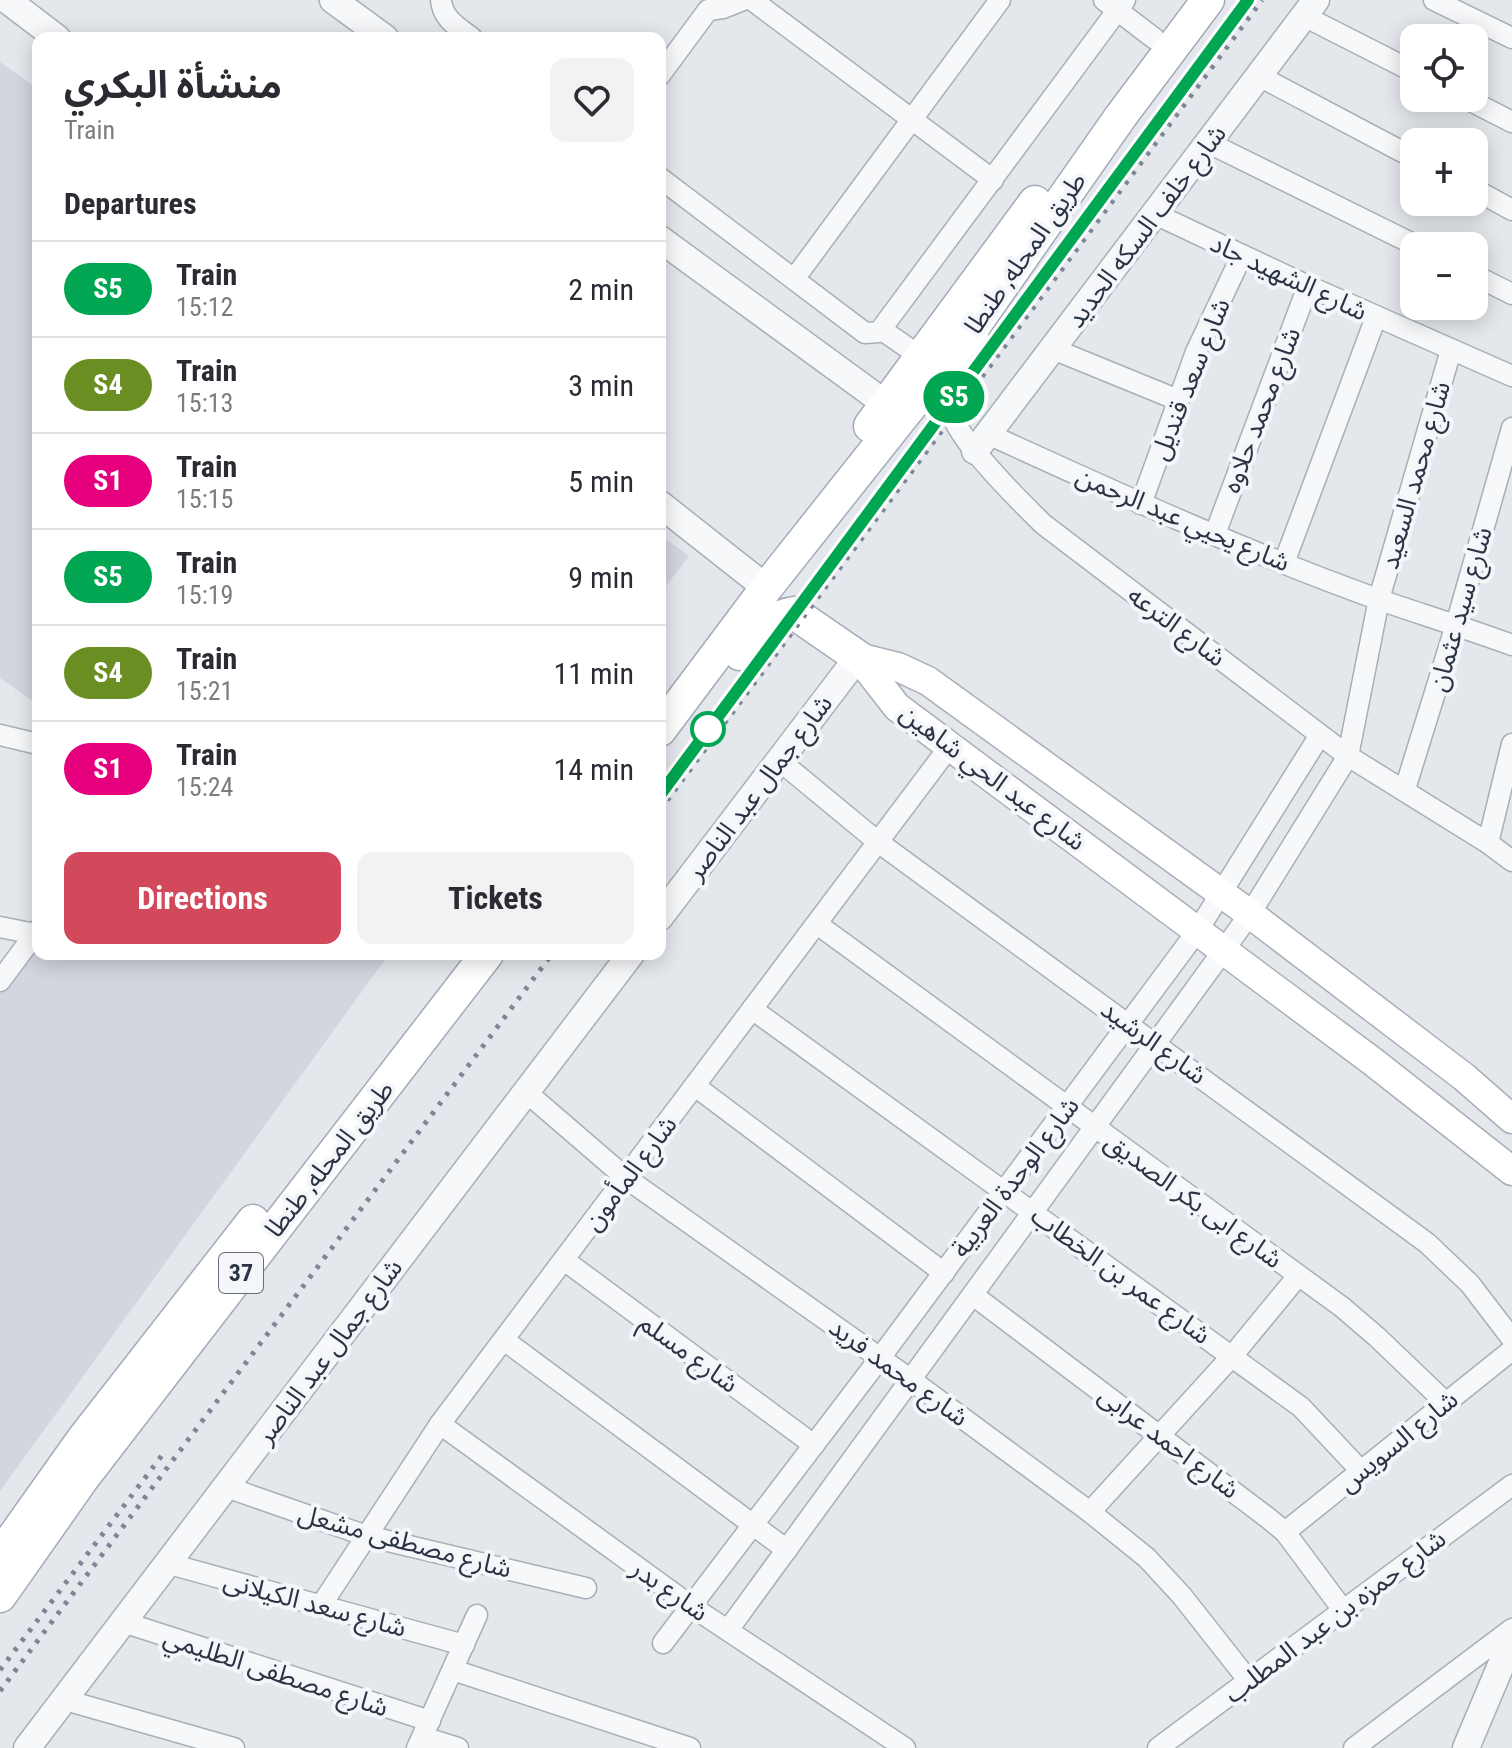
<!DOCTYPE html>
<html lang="en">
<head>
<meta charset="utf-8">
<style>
	body { margin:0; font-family:"Roboto Condensed","Noto Sans Arabic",sans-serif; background:#f2f2f3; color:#2b2b33; height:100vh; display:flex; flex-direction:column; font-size:30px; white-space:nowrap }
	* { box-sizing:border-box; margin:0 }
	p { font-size:26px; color:#7c7c81 }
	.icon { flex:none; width:44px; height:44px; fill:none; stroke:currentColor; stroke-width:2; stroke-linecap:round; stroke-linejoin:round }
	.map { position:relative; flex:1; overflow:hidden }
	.side { position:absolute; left:32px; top:32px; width:634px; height:928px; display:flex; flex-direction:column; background:#fff; border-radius:16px; box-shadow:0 4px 20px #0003 }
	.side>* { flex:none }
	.badge { padding:0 16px; border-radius:26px; font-size:28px; line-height:52px }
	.fabs { position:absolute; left:1400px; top:24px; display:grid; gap:16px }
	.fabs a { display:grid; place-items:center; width:88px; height:88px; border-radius:16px; background:#fff; box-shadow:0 4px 20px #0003; font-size:40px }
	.map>.badge { position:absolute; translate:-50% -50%; box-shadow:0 0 0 4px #fff }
	h2 { padding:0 32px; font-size:30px; line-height:72px }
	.round { display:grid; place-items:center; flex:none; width:84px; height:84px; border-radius:16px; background:#f2f2f3 }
	.head { display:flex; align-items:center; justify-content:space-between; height:136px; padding:0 32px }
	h1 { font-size:38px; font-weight:700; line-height:60px }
	.cta { display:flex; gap:16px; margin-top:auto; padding:16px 32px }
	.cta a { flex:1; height:92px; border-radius:16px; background:#d1495b; color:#fff; font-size:32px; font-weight:700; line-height:92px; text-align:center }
	.cta a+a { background:#f2f2f3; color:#2b2b33 }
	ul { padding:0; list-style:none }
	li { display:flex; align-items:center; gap:24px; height:96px; padding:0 32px; border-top:2px solid #e1e1e2 }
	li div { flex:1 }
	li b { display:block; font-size:30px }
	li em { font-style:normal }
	li .badge { min-width:88px; font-weight:700; text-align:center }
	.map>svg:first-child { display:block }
	.built { fill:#d2d6de }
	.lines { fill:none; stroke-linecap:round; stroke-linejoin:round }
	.minor-casing { stroke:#a9aeb7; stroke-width:23 }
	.tertiary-casing { stroke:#a9aeb7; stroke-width:29 }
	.secondary-casing { stroke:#a9aeb7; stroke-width:31 }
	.primary-casing { stroke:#a3abb8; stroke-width:35 }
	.minor { stroke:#f7f8fa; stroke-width:20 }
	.tertiary { stroke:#f7f8fa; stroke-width:26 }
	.secondary { stroke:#fff; stroke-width:28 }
	.primary { stroke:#fff; stroke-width:32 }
	.rail { stroke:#7d8696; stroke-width:5; stroke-dasharray:4 8; stroke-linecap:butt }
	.line-casing { stroke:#fff; stroke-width:18 }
	.line { stroke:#00a651; stroke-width:12 }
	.stop-dot { fill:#fff; stroke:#00a651; stroke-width:4 }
	.labels { text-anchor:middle; stroke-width:8; stroke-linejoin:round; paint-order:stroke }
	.shield { fill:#f4f6f9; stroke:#676e7b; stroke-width:2 }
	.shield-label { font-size:24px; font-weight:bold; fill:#2b3445 }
	.street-label { font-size:26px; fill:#2b3445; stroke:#f4f6f9 }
</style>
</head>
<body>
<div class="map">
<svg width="1512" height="1748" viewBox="0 0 1512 1748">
	<rect width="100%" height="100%" fill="#e4e7ec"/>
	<g class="built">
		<polygon points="0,62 38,89 38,705 0,678"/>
		<polygon points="660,535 689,556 660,594"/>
		<polygon points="38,939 38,954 389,954 0,1491 0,990"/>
	</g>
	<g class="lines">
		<g class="minor-casing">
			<g id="minor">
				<path d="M441 0C443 20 458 27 472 38"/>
				<polyline points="752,0 993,180"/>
				<polyline points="1104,0 1155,39"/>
				<polyline points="1434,0 1512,38"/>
				<polyline points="1304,16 1414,72"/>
				<polyline points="660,75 708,10 723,8 743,0"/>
				<polyline points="1259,76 1414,158"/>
				<polyline points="1465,98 1512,122"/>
				<polyline points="1209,143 1417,246"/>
				<polyline points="660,178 865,333 879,332 1125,0"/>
				<polyline points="1474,189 1512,210"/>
				<polyline points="1155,214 1308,286 1512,376"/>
				<polyline points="1474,275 1512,294"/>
				<polyline points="794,279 1000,0"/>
				<path d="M974 326C992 352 948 378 949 404 950 434 1021 502 1043 524L1348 756 1488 843 1512 861"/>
				<polyline points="882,330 921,357"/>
				<polyline points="1053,349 1178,400"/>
				<path d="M988 434C1117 493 1246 552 1380 600 1424 615 1468 629 1512 645"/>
				<polyline points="1141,504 1196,352 1242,255"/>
				<polyline points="1215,534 1308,286"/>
				<polyline points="1284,563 1376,317"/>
				<polyline points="0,735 38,744"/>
				<polyline points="780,761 878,842 1427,1243 1470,1284 1512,1339"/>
				<polyline points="1405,789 1456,625 1512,428"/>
				<polyline points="1488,843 1512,744"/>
				<polyline points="817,924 1342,1307 1377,1337 1446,1403"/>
				<polyline points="0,927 35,934"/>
				<polyline points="0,981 38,930"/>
				<polyline points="752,1009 1301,1407 1361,1471"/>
				<polyline points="695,1086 944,1273"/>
				<polyline points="525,1091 626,1178 911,1380 1090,1512 1147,1558 1182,1596 1249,1681"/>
				<polyline points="564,1260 814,1445"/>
				<polyline points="973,1295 1268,1518 1285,1532 1343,1610"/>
				<polyline points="504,1340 787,1550"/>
				<polyline points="440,1424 691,1606 905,1748"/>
				<polyline points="226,1487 367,1536 586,1588"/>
				<polyline points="1090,1512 1233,1355 1298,1276"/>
				<polyline points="1285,1532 1512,1350"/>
				<polyline points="166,1563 464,1645"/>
				<polyline points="320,1607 440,1424 950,746"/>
				<polyline points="123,1622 430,1721"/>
				<polyline points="728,1630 1250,914 1348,756 1379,599 1451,350"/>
				<polyline points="663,1643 880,1358 1198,930 1320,735"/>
				<polyline points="453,1670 690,1748"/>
				<polyline points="65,1700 234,1748"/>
				<polyline points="423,1737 458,1748"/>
				<polyline points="417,1748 477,1615"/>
				<polyline points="1158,1748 1512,1485"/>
				<polyline points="1354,1748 1512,1629"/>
			</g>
		</g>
		<g class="tertiary-casing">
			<g id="tertiary">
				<polyline points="7,0 57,38"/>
				<polyline points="333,0 385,38"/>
				<polyline points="660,239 886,404"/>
				<polyline points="975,451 1316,0"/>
				<polyline points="660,504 755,579"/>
				<polyline points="660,917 858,657"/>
				<polyline points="27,1748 631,954"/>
				<polyline points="1466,1748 1512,1639"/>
			</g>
		</g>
		<g class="secondary-casing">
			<g id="secondary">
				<polyline points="858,657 897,707 1372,1061 1512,1171"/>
				<polyline points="858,657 898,667 928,681 1250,914 1464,1077 1512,1119"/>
			</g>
		</g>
		<g class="primary-casing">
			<g id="primary">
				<polyline points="870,426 1035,202"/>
				<path d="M740 654C756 635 768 617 794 613L858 657"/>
				<polyline points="660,730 767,587 974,326 1121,116 1208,0"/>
				<polyline points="0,1556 83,1439 253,1221"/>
				<polyline points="0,1596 83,1478 487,954"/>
			</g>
		</g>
		<use href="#minor" class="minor"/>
		<use href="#tertiary" class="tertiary"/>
		<use href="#secondary" class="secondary"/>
		<use href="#primary" class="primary"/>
		<g class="rail">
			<polyline points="660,810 1262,0"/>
			<polyline points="0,1670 166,1450"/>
			<polyline points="0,1691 552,954"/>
		</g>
	</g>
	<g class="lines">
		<g class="line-casing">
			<polyline id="line" points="660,795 1248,0"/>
		</g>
		<use href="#line" class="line"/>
	</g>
	<circle class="stop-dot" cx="708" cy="729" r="16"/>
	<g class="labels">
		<rect class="shield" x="219" y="1253" width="44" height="40" rx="6"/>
		<g class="shield-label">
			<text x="241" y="1281">37</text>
		</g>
		<g class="street-label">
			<text transform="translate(1146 226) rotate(-53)" y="9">شارع خلف السكه الحديد</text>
			<text transform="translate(1025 253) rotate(-55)" y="9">طريق المحله, طنطا</text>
			<text transform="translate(1289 277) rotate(25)" y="9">شارع الشهيد جاد</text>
			<text transform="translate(1190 379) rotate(-68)" y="9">شارع سعد قنديل</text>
			<text transform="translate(1261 410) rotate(-69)" y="9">شارع محمد حلاوه</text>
			<text transform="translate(1415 475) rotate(-74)" y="9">شارع محمد السعيد</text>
			<text transform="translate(1183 519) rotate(23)" y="9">شارع يحيي عبد الرحمن</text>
			<text transform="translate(1460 609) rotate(-74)" y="9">شارع سيد عثمان</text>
			<text transform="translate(1177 626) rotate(37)" y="9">شارع الترعه</text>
			<text transform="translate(993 777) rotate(37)" y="9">شارع عبد الحي شاهين</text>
			<text transform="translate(759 787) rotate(-53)" y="9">شارع جمال عبد الناصر</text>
			<text transform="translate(1154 1042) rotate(36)" y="9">شارع الرشيد</text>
			<text transform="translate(329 1159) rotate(-52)" y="9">طريق المحله, طنطا</text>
			<text transform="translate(630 1173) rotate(-53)" y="9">شارع المأمون</text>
			<text transform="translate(1015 1177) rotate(-53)" y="9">شارع الوحدة العربية</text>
			<text transform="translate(1194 1200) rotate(36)" y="9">شارع ابى بكر الصديق</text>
			<text transform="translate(1121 1275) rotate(36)" y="9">شارع عمر بن الخطاب</text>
			<text transform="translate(329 1351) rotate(-53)" y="9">شارع جمال عبد الناصر</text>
			<text transform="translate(689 1353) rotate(36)" y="9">شارع مسلم</text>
			<text transform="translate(899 1372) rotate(36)" y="9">شارع محمد فريد</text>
			<text transform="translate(1398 1441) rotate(-39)" y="9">شارع السويس</text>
			<text transform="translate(1169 1442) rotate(37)" y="9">شارع احمد عرابى</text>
			<text transform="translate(405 1541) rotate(15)" y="9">شارع مصطفى مشعل</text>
			<text transform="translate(670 1590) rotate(35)" y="9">شارع بدر</text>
			<text transform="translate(315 1604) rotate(15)" y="9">شارع سعد الكيلانى</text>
			<text transform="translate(1335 1616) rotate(-37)" y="9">شارع حمزه بن عبد المطلب</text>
			<text transform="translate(276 1672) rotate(18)" y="9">شارع مصطفى الطليمي</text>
		</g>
	</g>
</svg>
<div class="fabs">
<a><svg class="icon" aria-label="locate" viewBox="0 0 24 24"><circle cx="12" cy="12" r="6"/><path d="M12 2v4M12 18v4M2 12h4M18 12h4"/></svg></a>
<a>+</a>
<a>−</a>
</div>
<b class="badge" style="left:954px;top:397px;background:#00a651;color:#fff">S5</b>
<section class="side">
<div class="head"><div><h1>منشأة البكري</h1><p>Train</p></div><a class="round"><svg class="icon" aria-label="heart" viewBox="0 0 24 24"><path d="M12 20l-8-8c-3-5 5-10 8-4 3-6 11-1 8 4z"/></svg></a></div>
<h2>Departures</h2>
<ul>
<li><span class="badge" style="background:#00a651;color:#fff">S5</span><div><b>Train</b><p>15:12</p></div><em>2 min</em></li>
<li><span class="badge" style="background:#6b8e23;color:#fff">S4</span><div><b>Train</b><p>15:13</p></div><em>3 min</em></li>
<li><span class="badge" style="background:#e6007e;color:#fff">S1</span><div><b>Train</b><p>15:15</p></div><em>5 min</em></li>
<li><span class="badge" style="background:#00a651;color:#fff">S5</span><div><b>Train</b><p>15:19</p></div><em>9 min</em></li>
<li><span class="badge" style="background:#6b8e23;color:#fff">S4</span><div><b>Train</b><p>15:21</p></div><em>11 min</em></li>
<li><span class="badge" style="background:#e6007e;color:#fff">S1</span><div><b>Train</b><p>15:24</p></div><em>14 min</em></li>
</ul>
<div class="cta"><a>Directions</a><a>Tickets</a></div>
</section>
</div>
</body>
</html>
